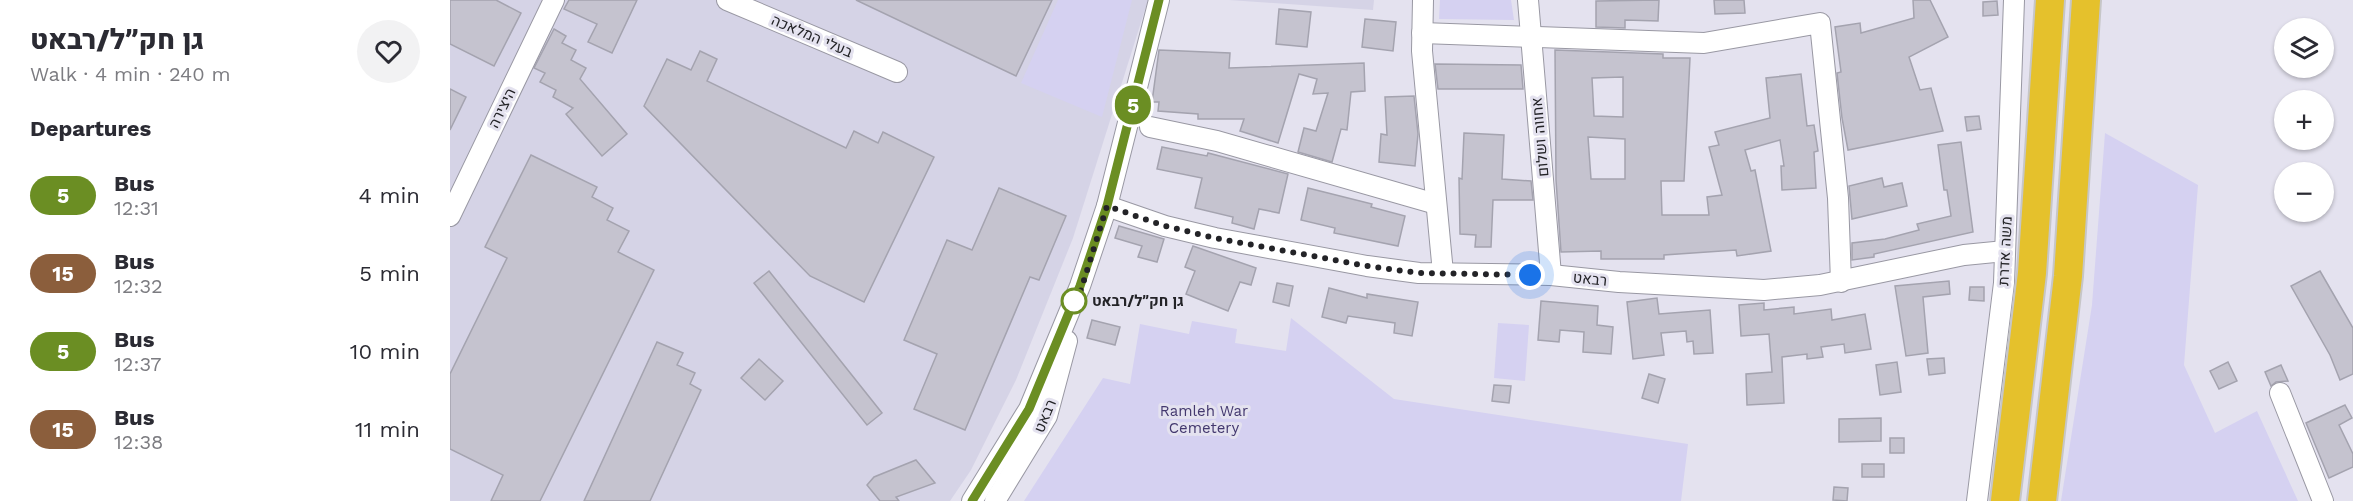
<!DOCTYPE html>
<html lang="en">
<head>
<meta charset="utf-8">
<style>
	body { margin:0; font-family:"Work Sans",Heebo,sans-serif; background:#f2f2f3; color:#2b2b33; height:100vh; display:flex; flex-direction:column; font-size:22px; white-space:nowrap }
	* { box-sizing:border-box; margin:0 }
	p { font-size:20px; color:#7c7c81 }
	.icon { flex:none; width:33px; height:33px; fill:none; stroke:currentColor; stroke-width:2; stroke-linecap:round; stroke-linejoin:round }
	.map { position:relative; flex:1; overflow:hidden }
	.sheet { display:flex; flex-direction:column; background:#fff; width:450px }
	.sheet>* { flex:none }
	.badge { padding:0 12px; border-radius:20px; font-size:21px; line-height:39px }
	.buttons { position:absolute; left:1824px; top:18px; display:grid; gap:12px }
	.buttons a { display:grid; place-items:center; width:60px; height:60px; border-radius:50%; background:#fff; box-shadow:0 2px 4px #0004; font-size:30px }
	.you { position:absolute; width:30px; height:30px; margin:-15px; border:4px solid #fff; border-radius:50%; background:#1a73e8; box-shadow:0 0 0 9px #1a73e833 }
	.map>.badge { position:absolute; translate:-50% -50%; box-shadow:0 0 0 3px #fff }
	h2 { padding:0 30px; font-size:22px; line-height:54px }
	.round { display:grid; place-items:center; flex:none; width:63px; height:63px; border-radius:32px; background:#f2f2f3 }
	.overview { display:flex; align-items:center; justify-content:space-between; height:102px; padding:0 30px }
	h1 { font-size:28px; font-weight:800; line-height:45px }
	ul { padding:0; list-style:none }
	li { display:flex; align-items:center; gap:18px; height:78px; padding:0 30px }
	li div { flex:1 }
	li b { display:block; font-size:22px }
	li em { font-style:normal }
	li .badge { min-width:66px; font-weight:700; text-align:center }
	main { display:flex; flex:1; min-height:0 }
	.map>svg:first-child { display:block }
	.built { fill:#d5d3e6 }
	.green { fill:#d5d1f1 }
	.building { fill:#c5c3cf; stroke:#a4a3af; stroke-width:1.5; fill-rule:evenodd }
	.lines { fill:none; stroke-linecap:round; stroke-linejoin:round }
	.minor-casing { stroke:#9998a3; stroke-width:22 }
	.highway-casing { stroke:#c6c6c7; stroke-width:32 }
	.minor { stroke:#fff; stroke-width:20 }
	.highway { stroke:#e5c12c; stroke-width:28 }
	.line-casing { stroke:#fff; stroke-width:14 }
	.line { stroke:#6b8e23; stroke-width:9 }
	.walk { stroke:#232327; stroke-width:6; stroke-dasharray:0 10.8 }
	.stop-dot { fill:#fff; stroke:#6b8e23; stroke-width:3 }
	.labels { text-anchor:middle; stroke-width:6; stroke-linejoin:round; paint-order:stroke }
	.street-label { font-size:15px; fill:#232327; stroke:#e4e2ef }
	.stop-label { font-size:15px; font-weight:bold; fill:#232327; stroke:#e4e2ef; text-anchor:start }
	.park-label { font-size:15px; fill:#43386e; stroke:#e4e2ef }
</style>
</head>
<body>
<main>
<section class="sheet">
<div class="overview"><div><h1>גן חק״ל/רבאט</h1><p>Walk · 4 min · 240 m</p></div><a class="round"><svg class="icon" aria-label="heart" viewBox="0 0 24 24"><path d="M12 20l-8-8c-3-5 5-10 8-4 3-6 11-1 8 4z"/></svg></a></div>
<h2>Departures</h2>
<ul>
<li><span class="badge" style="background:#6b8e23;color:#fff">5</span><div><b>Bus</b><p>12:31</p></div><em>4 min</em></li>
<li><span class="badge" style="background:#8b5e3c;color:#fff">15</span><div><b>Bus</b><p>12:32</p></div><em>5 min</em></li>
<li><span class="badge" style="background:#6b8e23;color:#fff">5</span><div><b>Bus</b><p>12:37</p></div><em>10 min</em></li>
<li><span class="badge" style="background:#8b5e3c;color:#fff">15</span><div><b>Bus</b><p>12:38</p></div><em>11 min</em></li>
</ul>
</section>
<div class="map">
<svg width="1903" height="501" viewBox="0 0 1903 501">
	<rect width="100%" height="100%" fill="#e4e2ef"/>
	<g class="built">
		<polygon points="0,0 698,0 623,238 566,380 521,470 500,501 0,501"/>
		<polygon points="779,0 924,0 923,10"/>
	</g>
	<g class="green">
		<polygon points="608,0 682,0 652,117 571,83"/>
		<polygon points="990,0 1061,0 1064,20 989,19"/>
		<polygon points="1655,133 1748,185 1734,365 1765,433 1807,411 1848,501 1611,501 1642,305"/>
		<polygon points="841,318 944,399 1238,444 1231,501 574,501 653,378 680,384 690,324 739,334 742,321 787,329 785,343 836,351"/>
		<polygon points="1048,323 1079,325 1075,381 1044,378"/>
	</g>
	<g class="building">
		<polygon points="0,0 46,0 71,13 44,66 0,44"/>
		<polygon points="119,0 187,0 162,53 138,42 147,24 114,9"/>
		<polygon points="406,0 602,0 566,76"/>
		<polygon points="1209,0 1208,21 1175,20 1175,28 1146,27 1146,1"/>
		<polygon points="1264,0 1294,0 1295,13 1265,14"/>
		<polygon points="1463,0 1480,0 1498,37 1459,57 1470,90 1481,88 1493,131 1398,150 1392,118 1387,73 1391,72 1385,27 1410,23 1411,33 1464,18"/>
		<polygon points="1547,1 1548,15 1533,16 1533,2"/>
		<polygon points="829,9 861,12 857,47 826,44"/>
		<polygon points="915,19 946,22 943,51 912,47"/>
		<polygon points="104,29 116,36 112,43 126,50 121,60 136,68 130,79 177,134 152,156 116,114 123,108 103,97 106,90 90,82 95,73 84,68"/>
		<polygon points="709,50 780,53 779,68 914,63 915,91 901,92 897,130 891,129 882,162 848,152 854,128 866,131 878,93 863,94 867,79 849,74 828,143 790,131 794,119 748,119 748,114 708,111 709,102 702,102"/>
		<path d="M1105 50 1213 54V58H1240L1234 181H1211L1212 215H1259L1257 197 1272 195 1259 147 1269 145 1265 132 1320 118 1316 78 1351 74 1357 126 1364 125 1368 151 1364 152 1366 188 1332 190 1331 166H1334L1330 140 1295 150 1301 171 1305 170 1321 251 1287 256 1286 250 1214 255V259H1151V251L1111 252 1106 180ZM1173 77V117L1144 116 1142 78ZM1138 137 1175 139V179H1141Z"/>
		<polygon points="250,51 267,59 257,81 396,148 404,131 428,143 433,132 484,157 414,302 360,276 194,106 217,59 241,70"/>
		<polygon points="985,64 1071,65 1073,89 988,89"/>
		<polygon points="0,89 16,97 0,130"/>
		<polygon points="964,96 968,134 965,166 929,162 931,134 937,135 935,97"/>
		<polygon points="1529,116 1531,129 1517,131 1515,117"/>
		<polygon points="1014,133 1054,135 1052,179 1081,181 1083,200 1043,200 1041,247 1025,247 1026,235 1010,234 1009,178 1012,179"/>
		<polygon points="1511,142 1523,232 1424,254 1424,257 1402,260 1402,243 1435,239 1469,230 1467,224 1501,216 1497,190 1494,190 1488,145"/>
		<polygon points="712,147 757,156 758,153 838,174 829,213 809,209 804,229 782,223 783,217 745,208 752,178 707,169"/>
		<polygon points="81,155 147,187 142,197 163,208 157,220 179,231 168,252 204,270 90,501 41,501 53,475 0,449 0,374 57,258 35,247"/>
		<polygon points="1432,178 1434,187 1452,183 1457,206 1402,219 1399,186"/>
		<polygon points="549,188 616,216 589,280 580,277 515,430 464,409 487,354 454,340 497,240 522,250"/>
		<polygon points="858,188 922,204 921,207 955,216 948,246 884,233 885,228 851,220"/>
		<polygon points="669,226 714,239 707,262 688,257 692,246 665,238"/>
		<polygon points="743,246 806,268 801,285 790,282 778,311 736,294 745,271 735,267"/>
		<polygon points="319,271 432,413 417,425 304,283"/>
		<polygon points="1870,271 1903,328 1903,374 1890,380 1880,355 1841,286"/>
		<polygon points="1499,281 1500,294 1473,297 1478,353 1456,356 1445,286"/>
		<polygon points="827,283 843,286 839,306 823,302"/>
		<polygon points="1520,287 1534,287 1534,301 1519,300"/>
		<polygon points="879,288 917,298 917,294 968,302 962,336 944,333 945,323 898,316 896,323 872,317"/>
		<polygon points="1207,298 1209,314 1260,310 1263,353 1244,354 1243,341 1237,342 1236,331 1211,333 1214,355 1183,359 1177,302"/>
		<polygon points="1091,301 1148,306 1147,325 1163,327 1161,354 1133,352 1134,332 1110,330 1109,342 1088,340"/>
		<polygon points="1314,303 1314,310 1344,307 1344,314 1381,309 1382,320 1415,314 1421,349 1395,353 1394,344 1371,347 1373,357 1357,359 1357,354 1332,357 1334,403 1297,405 1296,374 1322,372 1319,334 1291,336 1289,305"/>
		<polygon points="642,320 670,327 665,345 637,338"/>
		<polygon points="207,342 233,353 227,365 245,373 240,384 251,390 200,501 134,501"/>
		<polygon points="1494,358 1495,373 1479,375 1477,359"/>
		<polygon points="309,359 333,381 315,400 291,378"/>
		<polygon points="1447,362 1451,392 1430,395 1426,365"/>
		<polygon points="1778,362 1787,381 1769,389 1760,371"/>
		<polygon points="1831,365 1838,381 1826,382 1821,386 1815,372"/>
		<polygon points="1199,374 1215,379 1208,403 1192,398"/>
		<polygon points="1044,385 1061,386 1059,403 1042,401"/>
		<polygon points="1895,405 1902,418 1889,425 1903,454 1903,467 1879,478 1856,423"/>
		<polygon points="1431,418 1431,441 1389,442 1389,419"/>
		<rect x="1440" y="438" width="14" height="15"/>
		<polygon points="466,460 485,483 446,497 449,501 430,501 417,485 424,477"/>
		<rect x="1412" y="464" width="22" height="13"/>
		<polygon points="1384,487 1398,488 1397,501 1383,500"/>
	</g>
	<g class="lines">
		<g class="minor-casing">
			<g id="minor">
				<polyline points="277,0 447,72"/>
				<polyline points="973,0 972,51 993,273"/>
				<polyline points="1078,0 1101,275"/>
				<polyline points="972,33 1254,43 1370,23 1388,198 1391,282"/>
				<polyline points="700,127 767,141 986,204"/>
				<polyline points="657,206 715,226 765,238 917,266 969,273 1101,275 1169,282 1314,290 1370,285 1514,255 1555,251"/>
				<polyline points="0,216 104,0"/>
				<polyline points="1830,393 1873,501"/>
				<polyline points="522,501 579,409 630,286 657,206 709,0"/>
				<polyline points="545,501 597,416 617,341"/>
				<polyline points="1527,501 1554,283 1564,0"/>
			</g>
		</g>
		<g class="highway-casing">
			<g id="highway">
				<polyline points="1555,501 1582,273 1600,0"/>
				<polyline points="1592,501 1618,276 1636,0"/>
			</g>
		</g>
		<use href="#minor" class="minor"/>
		<use href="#highway" class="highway"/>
	</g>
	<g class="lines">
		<g class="line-casing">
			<polyline id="line" points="522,501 579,409 630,286 657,206 709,0"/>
		</g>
		<use href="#line" class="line"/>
		<polyline class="walk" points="624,301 626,306 657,206 715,226 765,238 917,266 969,273 1080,275"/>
	</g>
	<circle class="stop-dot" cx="624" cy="301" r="12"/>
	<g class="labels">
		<g class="street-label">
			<text transform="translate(362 36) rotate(23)" y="5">בעלי המלאכה</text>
			<text transform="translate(52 108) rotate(-64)" y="5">היצירה</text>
			<text transform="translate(1090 137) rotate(-95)" y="5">אחווה ושלום</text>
			<text transform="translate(1555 251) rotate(-87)" y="5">משה אדרת</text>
			<text transform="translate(1140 279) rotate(6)" y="5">רבאט</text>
			<text transform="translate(595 416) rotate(-67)" y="5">רבאט</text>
		</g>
		<g class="stop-label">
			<text x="642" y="306">גן חק״ל/רבאט</text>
		</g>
		<g class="park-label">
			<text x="754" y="416">Ramleh War<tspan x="754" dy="17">Cemetery</tspan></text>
		</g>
	</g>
</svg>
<div class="buttons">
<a><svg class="icon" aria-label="layers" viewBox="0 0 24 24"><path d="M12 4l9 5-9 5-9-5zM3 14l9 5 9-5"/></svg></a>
<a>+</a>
<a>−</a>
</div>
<div class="you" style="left:1080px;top:275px"></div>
<b class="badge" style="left:683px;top:105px;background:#6b8e23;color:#fff">5</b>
</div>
</main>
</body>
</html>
